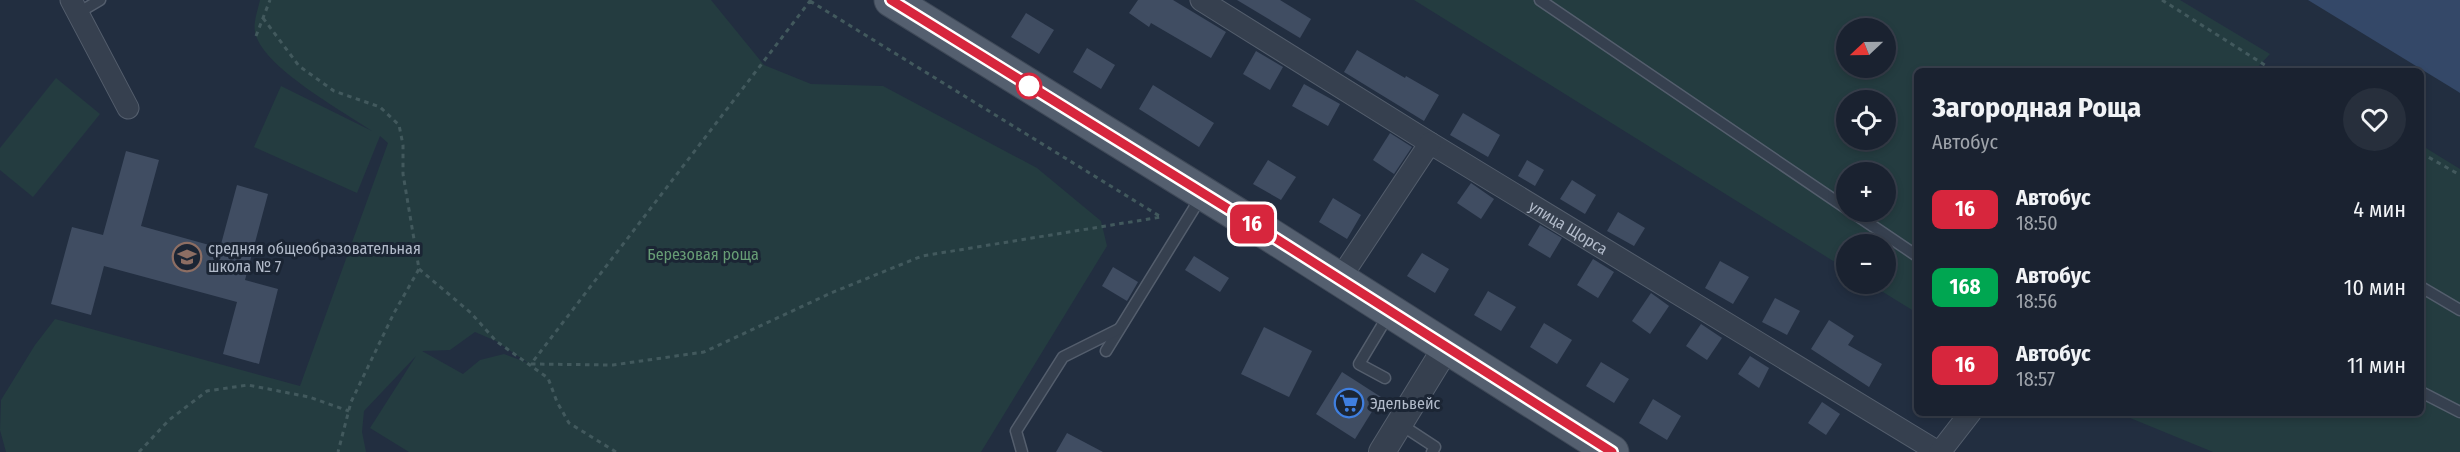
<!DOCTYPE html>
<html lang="ru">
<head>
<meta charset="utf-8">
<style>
	body { margin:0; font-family:"Fira Sans Condensed",sans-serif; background:#272f3c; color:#f1f3f6; height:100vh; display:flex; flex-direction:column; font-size:22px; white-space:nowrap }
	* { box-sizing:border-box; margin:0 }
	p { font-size:20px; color:#9fa4ab }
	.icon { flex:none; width:33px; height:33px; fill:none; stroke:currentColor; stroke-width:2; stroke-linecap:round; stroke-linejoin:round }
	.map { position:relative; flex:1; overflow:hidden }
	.sheet { position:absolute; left:1914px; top:68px; width:510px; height:348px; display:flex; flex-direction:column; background:#1a2230; border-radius:9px; box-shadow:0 3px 9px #0003,0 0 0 2px #383f4c }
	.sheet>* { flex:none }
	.badge { padding:0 12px; border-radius:9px; font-size:21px; line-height:39px }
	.needle { width:39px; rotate:248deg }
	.controls { position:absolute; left:1836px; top:18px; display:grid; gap:12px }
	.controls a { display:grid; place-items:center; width:60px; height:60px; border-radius:50%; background:#1a2230; box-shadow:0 3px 9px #0003,0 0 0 2px #383f4c; font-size:30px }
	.map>.badge { position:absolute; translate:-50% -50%; box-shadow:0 0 0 3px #fff }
	.round { display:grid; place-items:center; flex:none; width:63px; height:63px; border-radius:32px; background:#272f3c }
	.headline { display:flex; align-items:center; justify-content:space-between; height:102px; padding:0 18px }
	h1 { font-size:28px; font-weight:700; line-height:45px }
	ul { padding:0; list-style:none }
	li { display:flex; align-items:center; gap:18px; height:78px; padding:0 18px }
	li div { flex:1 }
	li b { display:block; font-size:22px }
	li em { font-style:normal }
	li .badge { min-width:66px; font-weight:700; text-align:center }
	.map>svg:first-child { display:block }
	.green { fill:#243c40; fill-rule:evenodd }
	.water { fill:#344868 }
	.building { fill:#404d62 }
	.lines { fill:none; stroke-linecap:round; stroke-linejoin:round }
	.service-casing { stroke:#545e6d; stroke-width:13 }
	.minor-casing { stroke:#545e6d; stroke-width:23 }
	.tertiary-casing { stroke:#545e6d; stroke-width:28 }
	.primary-casing { stroke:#3f4958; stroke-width:35 }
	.path { stroke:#42595d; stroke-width:3; stroke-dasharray:4.5 4.5; stroke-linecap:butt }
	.service { stroke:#36404f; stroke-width:10 }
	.minor { stroke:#36404f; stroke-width:21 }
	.tertiary { stroke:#36404f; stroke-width:26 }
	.primary { stroke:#545f6f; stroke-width:33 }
	.line-casing { stroke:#fff; stroke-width:14 }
	.line { stroke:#d7263d; stroke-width:9 }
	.stop-dot { fill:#fff; stroke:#d7263d; stroke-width:3 }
	.labels { text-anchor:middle; stroke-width:6; stroke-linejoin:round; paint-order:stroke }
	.street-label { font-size:16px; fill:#b2bbca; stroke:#1b2534 }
	.poi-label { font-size:16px; fill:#b2bbca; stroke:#1b2534; text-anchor:start }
	.park-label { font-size:16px; fill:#679d75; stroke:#1b2534 }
</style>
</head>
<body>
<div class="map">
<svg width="2460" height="452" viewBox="0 0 2460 452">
	<rect width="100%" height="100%" fill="#222e40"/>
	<g class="green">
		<path d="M260 0H711L764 65 811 84 883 86 1037 168 1101 221 1107 246 981 452H409L370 428 416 356 364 411 362 432 366 452H6L0 430 1 400 35 345 55 319 300 386 388 143 380 136 357 193 254 147 281 86 372 131C343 111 262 67 255 32 253 23 258 9 260 0ZM475 332 496 341 528 363 504 354 480 360 463 374 422 351 450 350Z"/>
		<path d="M1414 0H2180L2270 54 2255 70H1917V313L1870 284H1886V244H1846V269ZM1846 28H1886V68H1846ZM1846 100H1886V140H1846ZM1846 172H1886V212H1846Z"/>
		<polygon points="56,78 100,114 33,197 0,170 0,148"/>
		<polygon points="2421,145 2460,169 2460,452 2213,452 2118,413 2421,412"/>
	</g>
	<polygon class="water" points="2308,0 2460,0 2460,93 2457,91"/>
	<g class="building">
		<polygon points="1138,0 1173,0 1226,32 1211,58 1151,23 1149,27 1129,13"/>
		<polygon points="1237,0 1280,0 1311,19 1300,38"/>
		<polygon points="1026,13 1054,30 1039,54 1011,37"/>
		<polygon points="1087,48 1115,65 1101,89 1073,72"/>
		<polygon points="1357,50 1405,78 1406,76 1439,95 1424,121 1344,72"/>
		<polygon points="1256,51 1283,67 1270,90 1243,74"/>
		<polygon points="1304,84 1340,104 1328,126 1292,106"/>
		<polygon points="1153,85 1214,123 1199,147 1139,109"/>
		<polygon points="1463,113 1500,135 1488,157 1450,135"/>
		<polygon points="1390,133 1412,147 1394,174 1373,160"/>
		<polygon points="126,151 159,160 141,226 220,248 237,185 268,194 245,280 278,289 259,364 223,354 237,302 104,266 91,315 51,304 72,227 103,235"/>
		<polygon points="1268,160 1296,177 1281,200 1253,184"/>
		<polygon points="1527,160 1544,170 1535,186 1518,176"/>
		<polygon points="1572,180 1596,195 1585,214 1560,199"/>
		<polygon points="1471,183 1494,199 1481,219 1457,203"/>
		<polygon points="1333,198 1361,215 1347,239 1319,222"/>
		<polygon points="1618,212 1645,228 1634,246 1607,231"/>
		<polygon points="1540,225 1562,238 1550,258 1528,245"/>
		<polygon points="1422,253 1449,269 1435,293 1407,276"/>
		<polygon points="1194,256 1229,278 1220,292 1185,270"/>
		<polygon points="1593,259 1614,272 1598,298 1577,285"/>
		<polygon points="1720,261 1749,277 1733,304 1705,288"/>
		<polygon points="1113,267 1138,282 1127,301 1102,286"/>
		<polygon points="1488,291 1516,307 1501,331 1474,315"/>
		<polygon points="1651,293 1669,306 1650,334 1632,321"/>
		<polygon points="1775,298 1800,311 1787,335 1762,322"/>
		<polygon points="1829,320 1854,336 1848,345 1882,364 1869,387 1811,349"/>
		<polygon points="1544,323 1572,340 1557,364 1530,347"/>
		<polygon points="1701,324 1722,338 1707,360 1686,346"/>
		<polygon points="1264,327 1312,351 1289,397 1241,374"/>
		<polygon points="1750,356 1769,368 1759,388 1738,374"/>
		<polygon points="1601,362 1629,379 1614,403 1586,386"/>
		<polygon points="1342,372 1381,397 1355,439 1316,414"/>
		<polygon points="1653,399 1681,416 1667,440 1639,423"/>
		<polygon points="1822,402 1840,414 1826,435 1808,423"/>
		<polygon points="1067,433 1103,452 1056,452"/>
	</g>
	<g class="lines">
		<g class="service-casing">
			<g id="service">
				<polyline points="1540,0 1846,208"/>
				<polyline points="78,13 100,0"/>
				<polyline points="1852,212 1917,256"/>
				<polyline points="2421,287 2460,310"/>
				<polyline points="1106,351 1201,197"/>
				<polyline points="1385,378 1359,364 1389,314"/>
				<polyline points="2421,392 2460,412"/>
				<polyline points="1400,424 1435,447 1432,452"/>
				<polyline points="1022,452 1016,431 1063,357 1119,329"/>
			</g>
		</g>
		<g class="minor-casing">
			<g id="minor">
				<polyline points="71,0 128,108"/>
				<path id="s1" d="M1201 0 1430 143 1938 452"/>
				<polyline points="1339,280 1430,143"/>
				<polyline points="1940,452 1971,412"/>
			</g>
		</g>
		<g class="tertiary-casing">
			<polyline id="tertiary" points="1382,452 1447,346"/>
		</g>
		<g class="primary-casing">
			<polyline id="primary" points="891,0 1256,226 1612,452"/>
		</g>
		<g class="path">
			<polyline points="2162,0 2268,67 2266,70"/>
			<polygon points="810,1 1161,217 922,256 831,293 704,352 613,365 531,364"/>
			<polyline points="263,18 299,66 334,91 380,107 399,125 403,145 403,174 419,269 394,313 351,402 338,452"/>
			<polyline points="256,36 270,0"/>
			<polyline points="2421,153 2460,175"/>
			<polyline points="419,269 471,313 496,341 548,378 557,402 569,423 616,452"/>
			<polyline points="139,452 169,420 207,391 248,385 309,397 349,411"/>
		</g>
		<use href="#service" class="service"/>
		<use href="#minor" class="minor"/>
		<use href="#tertiary" class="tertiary"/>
		<use href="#primary" class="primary"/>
	</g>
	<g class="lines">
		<g class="line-casing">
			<polyline id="line" points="891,0 1256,226 1612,452"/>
		</g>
		<use href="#line" class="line"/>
	</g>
	<defs>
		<g id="school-ring" transform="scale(1.5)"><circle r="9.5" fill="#1b2534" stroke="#8d6e63" stroke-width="1.5"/><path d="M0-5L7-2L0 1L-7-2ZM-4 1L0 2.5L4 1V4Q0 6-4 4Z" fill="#8d6e63"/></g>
		<g id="supermarket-ring" transform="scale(1.5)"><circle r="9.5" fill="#1b2534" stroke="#3f7fe0" stroke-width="1.5"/><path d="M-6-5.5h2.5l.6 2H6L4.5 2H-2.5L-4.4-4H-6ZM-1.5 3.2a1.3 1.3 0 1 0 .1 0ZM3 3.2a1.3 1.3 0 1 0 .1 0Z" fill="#3f7fe0"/></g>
	</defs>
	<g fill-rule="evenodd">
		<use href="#school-ring" x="187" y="257"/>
		<use href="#supermarket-ring" x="1349" y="403"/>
	</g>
	<circle class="stop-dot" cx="1029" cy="86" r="12"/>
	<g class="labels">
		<g class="street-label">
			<text dy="6" stroke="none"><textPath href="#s1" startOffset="432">улица Щорса</textPath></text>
		</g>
		<g class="poi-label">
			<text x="208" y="254">средняя общеобразовательная<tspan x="208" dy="18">школа № 7</tspan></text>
			<text x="1370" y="409">Эдельвейс</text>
		</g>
		<g class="park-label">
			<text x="703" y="260">Березовая роща</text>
		</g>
	</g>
</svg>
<div class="controls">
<a><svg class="needle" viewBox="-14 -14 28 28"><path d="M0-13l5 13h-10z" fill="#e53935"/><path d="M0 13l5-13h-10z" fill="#9fa4ab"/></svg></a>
<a><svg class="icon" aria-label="locate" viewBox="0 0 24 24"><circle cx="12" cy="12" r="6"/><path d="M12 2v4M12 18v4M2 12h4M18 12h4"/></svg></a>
<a>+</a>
<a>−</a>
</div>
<b class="badge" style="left:1252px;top:224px;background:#d7263d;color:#fff">16</b>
<section class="sheet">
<div class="headline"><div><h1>Загородная Роща</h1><p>Автобус</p></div><a class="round"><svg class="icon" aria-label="heart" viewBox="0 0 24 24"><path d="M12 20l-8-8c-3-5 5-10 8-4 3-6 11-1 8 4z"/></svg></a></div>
<ul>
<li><span class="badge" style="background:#d7263d;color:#fff">16</span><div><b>Автобус</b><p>18:50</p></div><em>4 мин</em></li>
<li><span class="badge" style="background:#00a651;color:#fff">168</span><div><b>Автобус</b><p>18:56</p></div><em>10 мин</em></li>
<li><span class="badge" style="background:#d7263d;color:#fff">16</span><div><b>Автобус</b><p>18:57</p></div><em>11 мин</em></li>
</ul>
</section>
</div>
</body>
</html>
